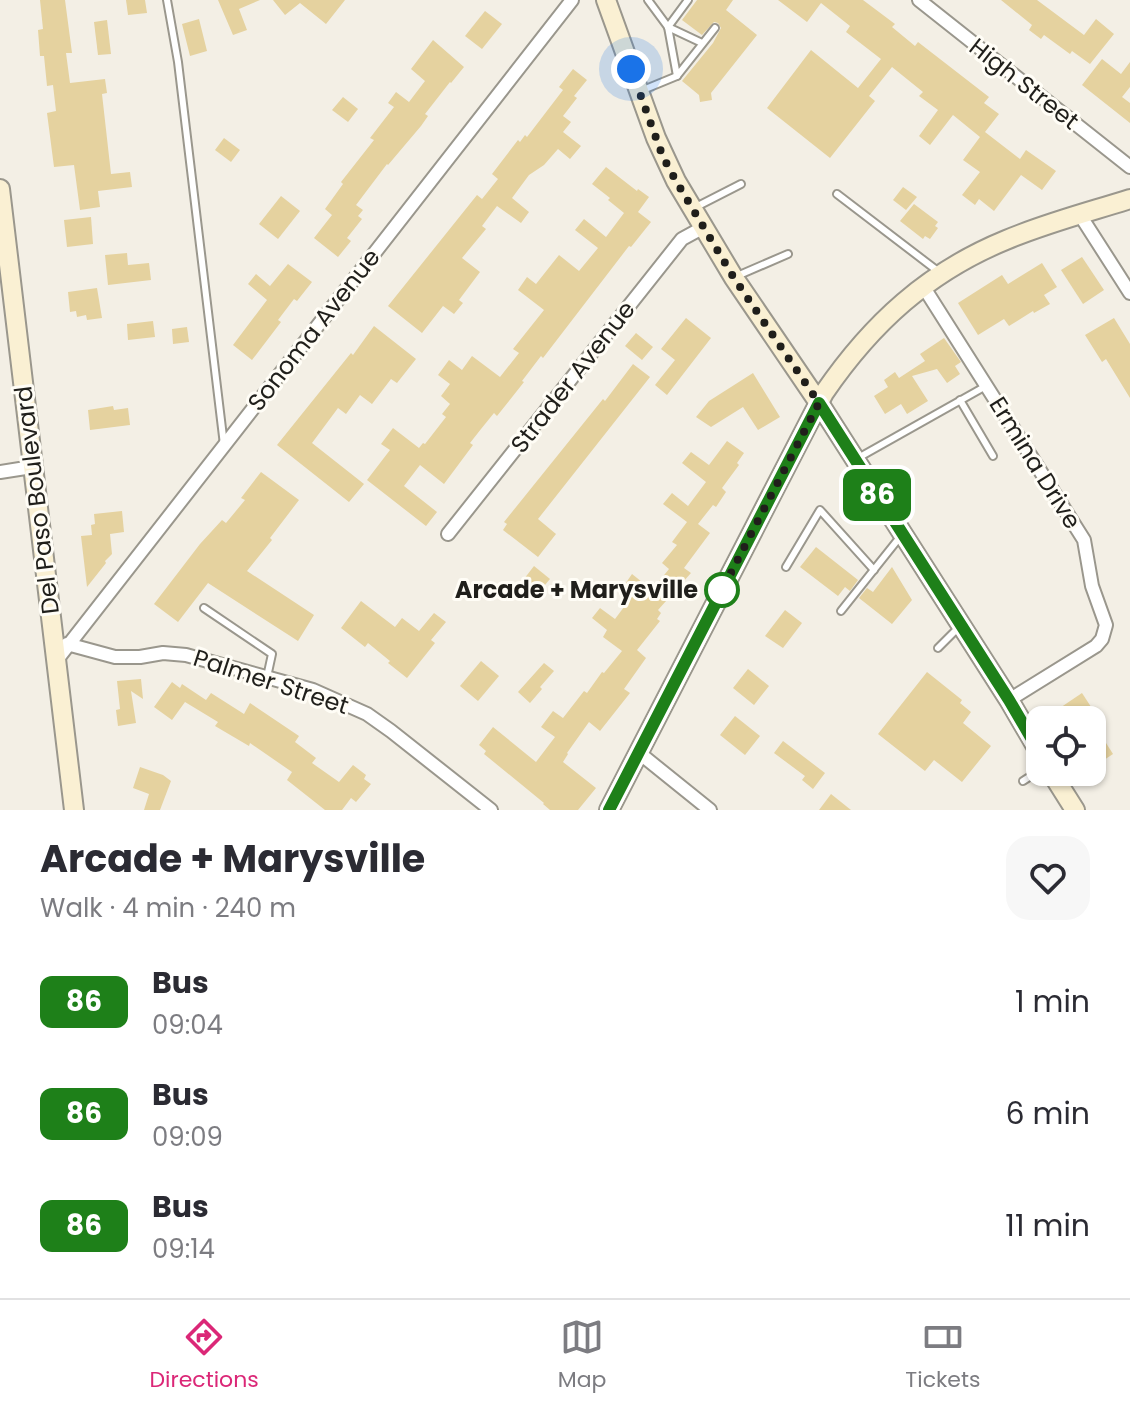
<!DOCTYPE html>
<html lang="en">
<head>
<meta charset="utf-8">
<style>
	body { margin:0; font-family:Poppins,sans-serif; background:#f7f7f7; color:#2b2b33; height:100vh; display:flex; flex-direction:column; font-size:30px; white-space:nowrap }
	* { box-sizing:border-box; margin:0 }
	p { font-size:26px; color:#7c7c81 }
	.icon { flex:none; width:44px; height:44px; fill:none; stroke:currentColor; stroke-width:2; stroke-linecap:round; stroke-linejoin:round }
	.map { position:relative; height:810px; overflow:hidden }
	.panel { display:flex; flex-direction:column; background:#fff; flex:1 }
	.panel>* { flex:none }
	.badge { padding:0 16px; border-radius:12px; font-size:28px; line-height:52px }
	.controls { position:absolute; left:1026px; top:706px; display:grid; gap:16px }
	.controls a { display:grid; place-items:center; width:80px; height:80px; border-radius:16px; background:#fff; box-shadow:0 2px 6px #0004; font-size:40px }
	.you { position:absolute; width:40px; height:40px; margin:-20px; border:6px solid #fff; border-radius:50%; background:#1a73e8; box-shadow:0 0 0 12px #1a73e833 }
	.map>.badge { position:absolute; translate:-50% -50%; box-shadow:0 0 0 4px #fff }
	.round { display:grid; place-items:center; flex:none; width:84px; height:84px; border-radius:24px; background:#f7f7f7 }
	.overview { display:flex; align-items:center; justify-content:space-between; height:136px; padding:0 40px }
	h1 { font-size:38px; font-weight:700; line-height:60px }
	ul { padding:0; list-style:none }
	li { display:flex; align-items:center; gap:24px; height:112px; padding:0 40px }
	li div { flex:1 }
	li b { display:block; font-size:30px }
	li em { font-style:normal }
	li .badge { min-width:88px; font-weight:700; text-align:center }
	.dock { display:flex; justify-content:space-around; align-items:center; height:112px; border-top:2px solid #e1e1e2; background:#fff; font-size:22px; color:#7c7c81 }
	.dock a { display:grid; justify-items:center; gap:4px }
	.dock .on { color:#db2777 }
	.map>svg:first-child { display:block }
	.building { fill:#e5d29f }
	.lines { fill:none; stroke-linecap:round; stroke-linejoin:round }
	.lane-casing { stroke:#9a978d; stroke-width:10 }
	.street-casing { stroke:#9a978d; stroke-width:16 }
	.secondary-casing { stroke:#9a978d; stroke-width:22 }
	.lane { stroke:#fff; stroke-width:6 }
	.street { stroke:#fff; stroke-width:12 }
	.secondary { stroke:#faf0d3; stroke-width:18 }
	.line-casing { stroke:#fff; stroke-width:18 }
	.line { stroke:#1e8019; stroke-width:12 }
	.walk { stroke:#201f1b; stroke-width:8; stroke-dasharray:0 14.4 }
	.stop-dot { fill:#fff; stroke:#1e8019; stroke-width:4 }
	.labels { text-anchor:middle; stroke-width:6; stroke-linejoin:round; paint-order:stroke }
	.street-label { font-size:24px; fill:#201f1b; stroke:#fffdf6 }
	.stop-label { font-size:24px; font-weight:bold; fill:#201f1b; stroke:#fffdf6; text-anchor:end }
</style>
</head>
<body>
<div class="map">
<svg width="1130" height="810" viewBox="0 0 1130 810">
	<rect width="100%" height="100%" fill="#f3efe5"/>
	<g class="building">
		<polygon points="40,0 65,0 72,53 66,53 70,83 105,79 107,93 102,94 111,174 130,172 132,187 98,191 100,207 80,210 74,165 54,167 47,113 56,111 53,85 47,86 44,56 40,56 38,30 43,29"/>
		<polygon points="126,0 145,0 147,13 128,15"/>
		<polygon points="218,0 260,0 239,9 247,30 233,35"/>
		<polygon points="273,0 345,0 326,24 300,3 285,15"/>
		<polygon points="697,0 733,0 726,10 757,35 711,93 712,100 700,102 699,95 682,81 713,43 721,28 718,23 714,22 702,35 682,20"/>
		<polygon points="778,0 863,0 895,24 892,27 915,46 918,42 989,97 984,103 999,114 985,132 1020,159 1026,150 1056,171 1042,190 1021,175 994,211 979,199 975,205 962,195 980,172 963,160 980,137 953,115 930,145 919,136 938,110 919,96 923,92 892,67 869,96 875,101 830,158 767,108 811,50 858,88 881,59 846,32 850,26 821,3 807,22"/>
		<polygon points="1001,0 1037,0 1084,35 1096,19 1114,34 1090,64 1072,51 1070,54 1044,35 1041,39 1029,30 1032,25"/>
		<polygon points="485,11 502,24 482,49 465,36"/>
		<polygon points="199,19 207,51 190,56 182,24"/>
		<polygon points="107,20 111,54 98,55 94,22"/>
		<polygon points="433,40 464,67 451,83 450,82 425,114 428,116 421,126 388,165 387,164 356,205 363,210 358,216 362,219 347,238 351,241 338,257 314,238 332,215 325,209 343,184 341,182 374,140 370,138 394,107 388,103 396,92 409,102 425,81 411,69"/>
		<polygon points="1102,59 1121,74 1130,62 1130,87 1122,97 1130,103 1130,123 1082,85"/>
		<polygon points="573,69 587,80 574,96 577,98 563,116 571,122 563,132 581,146 570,159 558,149 544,165 529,175 512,198 529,212 521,223 497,206 482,226 486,229 462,258 480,272 459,300 463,303 454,314 443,306 422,333 388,306 477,195 482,199 498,179 492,174 518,140 520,142 525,135 527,137 563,90 559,87"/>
		<polygon points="343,97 358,109 348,122 332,110"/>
		<polygon points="224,138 240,150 231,162 215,150"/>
		<polygon points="606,167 637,191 638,189 649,197 638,212 651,222 631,247 629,246 543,358 541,356 522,381 524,382 497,416 494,413 481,429 470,443 473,445 444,484 420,465 404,486 437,512 426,526 367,480 390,450 381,444 393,428 419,448 423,443 425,444 446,417 442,414 450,404 441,396 450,384 438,375 449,360 462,370 472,356 500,377 519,353 513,349 544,310 518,290 527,277 536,284 559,255 579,271 598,248 575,230 584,219 606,237 624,213 608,200 610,198 592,184"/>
		<polygon points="903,187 917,197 906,210 893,200"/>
		<polygon points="281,196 300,211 278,239 259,224"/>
		<polygon points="914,204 938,222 935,226 938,228 930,239 925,236 923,239 900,221"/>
		<polygon points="91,217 93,244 67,247 64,220"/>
		<polygon points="127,253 128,265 149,263 151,280 108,285 105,255"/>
		<polygon points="1082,257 1104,290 1083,304 1061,270"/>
		<polygon points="1042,263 1057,287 1044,295 1050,304 1034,313 1033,311 1009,326 1004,319 978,335 958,303 1002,275 1008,284"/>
		<polygon points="288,264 312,282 297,301 294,299 278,320 281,322 252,360 233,345 267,300 248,284 256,274 270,286"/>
		<polygon points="97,288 102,318 87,320 86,315 77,317 76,311 70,312 68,292"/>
		<polygon points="686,318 711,338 667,395 655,385 675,360 661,349"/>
		<polygon points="1114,318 1130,344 1130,398 1106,359 1102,362 1085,335"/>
		<polygon points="153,321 155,337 128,340 127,324"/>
		<polygon points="374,326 416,359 397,383 391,379 372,404 360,395 346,414 338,408 312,443 364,484 349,502 277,445 351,353 353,355"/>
		<polygon points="187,327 189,342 173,344 172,329"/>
		<polygon points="636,333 653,347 642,360 625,346"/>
		<polygon points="944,338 961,362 955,366 960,374 947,383 937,369 912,376 928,401 907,414 901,404 885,414 874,396 888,387 884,380 895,372 899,378 925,361 920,354"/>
		<polygon points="633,364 650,377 538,519 556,534 538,557 503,530 507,524 504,522 603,399 605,401"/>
		<polygon points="753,373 780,417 758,430 743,407 711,427 696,417 709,401"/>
		<polygon points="113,406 114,410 128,408 130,425 90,430 88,410"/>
		<polygon points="727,441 744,453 737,463 739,465 722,488 726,492 716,507 713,505 698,524 710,533 684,568 691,573 658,610 661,613 657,619 660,621 637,650 646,658 624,689 630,693 600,731 589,722 567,753 568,754 563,762 596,788 578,810 550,810 543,804 544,803 484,754 486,751 479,745 493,727 536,762 555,737 541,727 553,711 563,718 584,691 587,693 602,672 604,673 622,651 603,637 607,630 592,618 600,608 615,619 633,595 623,587 632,574 652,590 669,569 662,563 677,545 672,542 687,522 663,504 672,493 688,506 706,482 682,463 691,452 709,465"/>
		<polygon points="261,472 299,500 270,538 272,540 247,571 314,615 298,641 208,583 178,622 154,604 200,544 222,520 226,523 245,500 241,498"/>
		<polygon points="122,511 124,532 110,534 112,554 105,561 106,563 87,587 81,536 92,535 91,525 95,524 94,514"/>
		<polygon points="816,547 858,580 850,591 845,587 838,596 800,567"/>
		<polygon points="534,566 550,579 539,592 524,579"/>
		<polygon points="892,567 912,600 892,624 859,598 867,588 873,592"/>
		<polygon points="361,601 395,627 402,618 419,631 434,613 446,622 431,640 435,643 407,678 388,663 390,661 368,643 365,647 341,628"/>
		<polygon points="785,610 802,623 783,648 765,636"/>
		<polygon points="481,661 499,676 478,701 460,686"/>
		<polygon points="544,663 554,671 540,687 542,689 530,703 518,692"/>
		<polygon points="748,669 769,686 754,705 733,688"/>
		<polygon points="927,672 962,700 960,703 971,712 963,723 991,746 962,782 934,760 925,771 878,734"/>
		<polygon points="141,679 143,699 131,691 136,723 118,726 116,710 120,709 117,681"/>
		<polygon points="172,682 180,688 182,684 206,700 211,693 244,714 250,703 299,736 295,742 316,758 312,763 339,782 353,765 366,775 364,779 371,784 356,802 351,798 342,810 325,810 287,780 292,772 250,743 249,746 215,726 218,722 185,702 172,720 154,707"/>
		<polygon points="1082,693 1095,713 1084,720 1042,720"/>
		<polygon points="735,716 760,736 745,755 720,735"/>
		<polygon points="1101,735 1113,754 1092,768 1092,740"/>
		<polygon points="783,741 825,773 813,789 802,780 805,776 774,753"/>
		<polygon points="140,767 163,775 171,781 160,810 144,810 149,794 133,788"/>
		<polygon points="831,794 851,810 819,810"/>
	</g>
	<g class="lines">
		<g class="lane-casing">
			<g id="lane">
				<polyline points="167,0 178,62 224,445"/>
				<polyline points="648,0 668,27 677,76 715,28"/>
				<polyline points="668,27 702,43"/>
				<polyline points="668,27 688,0"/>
				<polyline points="643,90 677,76"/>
				<polyline points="837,194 939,272"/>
				<polyline points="694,208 741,184"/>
				<polyline points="737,276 788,254"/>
				<polyline points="960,400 993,456"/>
				<polyline points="858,458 986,386"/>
				<polyline points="786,567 820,510 874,570"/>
				<polyline points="204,608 272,654 267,677"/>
				<polyline points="841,611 900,537"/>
				<polyline points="938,648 958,628"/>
				<polyline points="1023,781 1040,770"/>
			</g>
		</g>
		<g class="street-casing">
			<g id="street">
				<polyline points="919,0 1130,167"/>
				<polyline points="1080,215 1130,293"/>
				<polyline points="923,286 1084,540 1092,586 1106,625 1102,639 1096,646 1009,700"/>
				<polyline points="0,472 32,467"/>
				<polyline points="448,534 682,239 704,227"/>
				<polyline points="67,644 115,657 140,657 163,653 186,655 313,690 367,714 391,731 491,810"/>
				<polyline points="56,661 572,0"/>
				<polyline points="638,752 710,810"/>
			</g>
		</g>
		<g class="secondary-casing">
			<g id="secondary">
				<polyline points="606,0 656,138 676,181 734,278 819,403 1009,700 1040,753"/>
				<polyline points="0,189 74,810"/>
				<polyline points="1051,772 1075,810"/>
				<path d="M609 810 824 393C872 323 928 272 1006 240 1046 223 1089 212 1130 199"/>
			</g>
		</g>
		<use href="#lane" class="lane"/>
		<use href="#street" class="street"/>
		<use href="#secondary" class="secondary"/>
	</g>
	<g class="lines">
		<g class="line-casing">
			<polyline id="line" points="609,810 819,403 1009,700 1040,753"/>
		</g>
		<use href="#line" class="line"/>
		<polyline class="walk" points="631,69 663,157 676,181 734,278 819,403 722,590"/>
	</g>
	<circle class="stop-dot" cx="722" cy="590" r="16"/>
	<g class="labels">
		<g class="street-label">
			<text transform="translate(1024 84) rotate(38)" y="8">High Street</text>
			<text transform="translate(314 330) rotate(-52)" y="8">Sonoma Avenue</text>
			<text transform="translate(573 377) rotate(-52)" y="8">Strader Avenue</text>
			<text transform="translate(1035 463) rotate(58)" y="8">Ermina Drive</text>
			<text transform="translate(37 500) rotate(-97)" y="8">Del Paso Boulevard</text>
			<text transform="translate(271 682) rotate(18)" y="8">Palmer Street</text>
		</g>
		<g class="stop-label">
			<text x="698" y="598">Arcade + Marysville</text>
		</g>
	</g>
</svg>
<div class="controls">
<a><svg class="icon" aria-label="locate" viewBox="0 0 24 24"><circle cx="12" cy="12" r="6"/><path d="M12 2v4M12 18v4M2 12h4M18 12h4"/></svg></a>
</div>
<div class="you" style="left:631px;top:69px"></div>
<b class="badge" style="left:877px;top:495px;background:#1e8019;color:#fff">86</b>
</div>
<section class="panel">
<div class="overview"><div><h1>Arcade + Marysville</h1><p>Walk · 4 min · 240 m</p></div><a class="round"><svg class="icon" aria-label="heart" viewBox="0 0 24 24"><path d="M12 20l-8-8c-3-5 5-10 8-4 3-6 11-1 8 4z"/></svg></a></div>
<ul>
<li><span class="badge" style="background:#1e8019;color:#fff">86</span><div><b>Bus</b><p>09:04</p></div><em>1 min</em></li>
<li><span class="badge" style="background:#1e8019;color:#fff">86</span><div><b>Bus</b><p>09:09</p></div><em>6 min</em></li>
<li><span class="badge" style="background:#1e8019;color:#fff">86</span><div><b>Bus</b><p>09:14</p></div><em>11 min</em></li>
</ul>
</section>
<nav class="dock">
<a class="on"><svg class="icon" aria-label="directions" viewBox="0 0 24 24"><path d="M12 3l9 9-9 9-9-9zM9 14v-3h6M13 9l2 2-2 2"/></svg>Directions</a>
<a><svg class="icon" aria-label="map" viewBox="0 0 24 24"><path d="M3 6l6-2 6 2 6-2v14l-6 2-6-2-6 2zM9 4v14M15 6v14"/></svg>Map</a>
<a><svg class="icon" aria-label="tickets" viewBox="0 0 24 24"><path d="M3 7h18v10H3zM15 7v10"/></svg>Tickets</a>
</nav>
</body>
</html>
